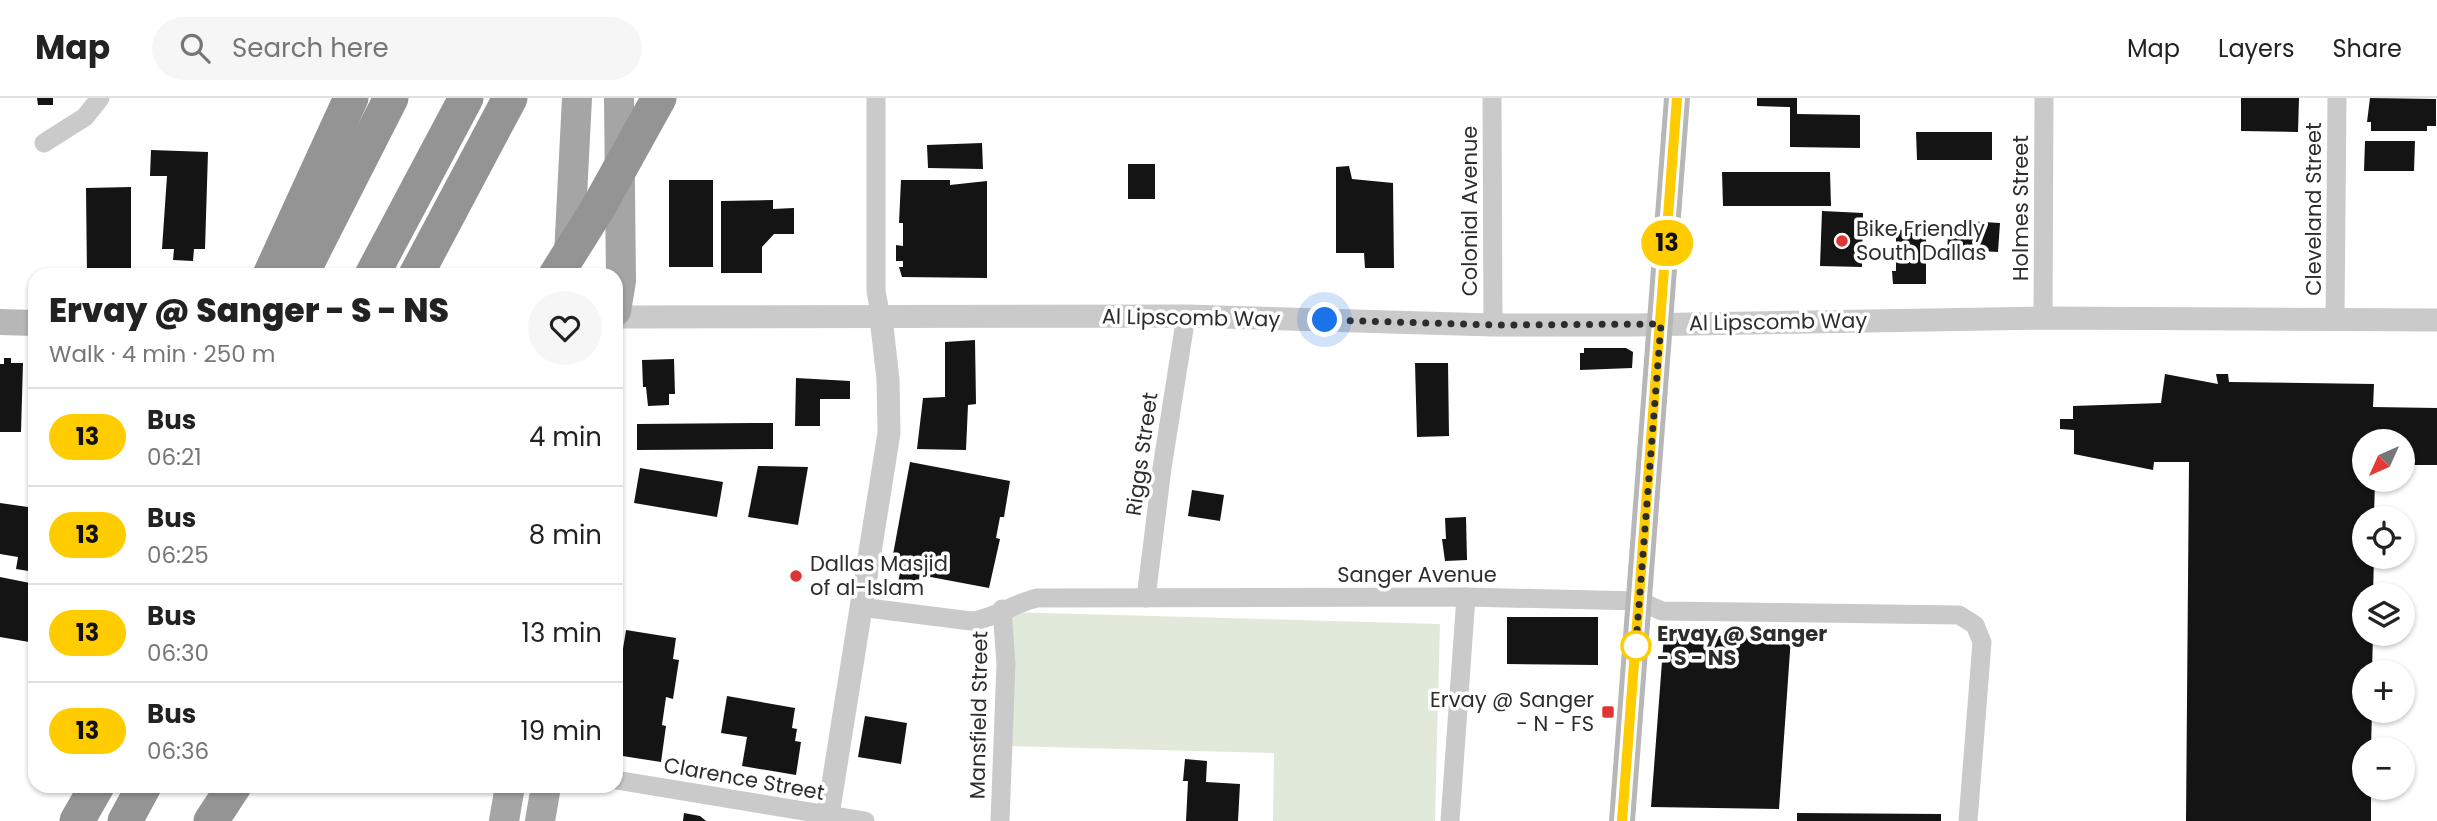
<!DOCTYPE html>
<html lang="en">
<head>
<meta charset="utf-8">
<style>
	body { margin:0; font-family:Poppins,sans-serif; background:#f6f6f6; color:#222; height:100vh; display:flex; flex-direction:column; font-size:26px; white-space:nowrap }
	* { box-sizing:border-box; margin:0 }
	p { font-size:23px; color:#767676 }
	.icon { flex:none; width:38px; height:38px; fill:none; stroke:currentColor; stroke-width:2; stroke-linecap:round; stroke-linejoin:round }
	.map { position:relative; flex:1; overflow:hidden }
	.details { position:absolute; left:28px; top:170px; width:595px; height:525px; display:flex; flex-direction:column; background:#fff; border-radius:21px; box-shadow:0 2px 5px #0004 }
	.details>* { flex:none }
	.badge { padding:0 14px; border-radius:23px; font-size:24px; line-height:46px }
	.needle { width:46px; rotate:225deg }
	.fabs { position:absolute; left:2352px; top:331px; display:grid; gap:14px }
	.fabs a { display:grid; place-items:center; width:63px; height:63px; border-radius:50%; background:#fff; box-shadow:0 2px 5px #0004; font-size:35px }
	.you { position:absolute; width:35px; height:35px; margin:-18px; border:5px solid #fff; border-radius:50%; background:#1a73e8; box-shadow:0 0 0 10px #1a73e833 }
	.map>.badge { position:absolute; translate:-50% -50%; box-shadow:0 0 0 4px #fff }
	.round { display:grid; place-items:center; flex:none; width:74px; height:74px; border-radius:37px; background:#f6f6f6 }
	.headline { display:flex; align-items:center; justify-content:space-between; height:119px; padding:0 21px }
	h1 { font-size:33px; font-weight:800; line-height:52px }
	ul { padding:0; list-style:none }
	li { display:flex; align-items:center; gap:21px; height:98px; padding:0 21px; border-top:2px solid #e0e0e0 }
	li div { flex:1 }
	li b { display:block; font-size:26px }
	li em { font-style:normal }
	li .badge { min-width:77px; font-weight:700; text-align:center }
	header { display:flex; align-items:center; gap:42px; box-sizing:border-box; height:98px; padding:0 35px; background:#fff; border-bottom:2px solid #e0e0e0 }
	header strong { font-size:33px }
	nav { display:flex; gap:38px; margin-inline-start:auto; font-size:24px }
	.search { width:490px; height:63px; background:#f6f6f6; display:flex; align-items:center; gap:18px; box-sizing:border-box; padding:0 24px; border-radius:38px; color:#767676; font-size:26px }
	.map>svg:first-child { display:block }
	.green { fill:#e1eada }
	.building { fill:#141414 }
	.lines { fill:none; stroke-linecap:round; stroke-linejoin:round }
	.minor { stroke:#cacaca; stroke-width:19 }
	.tertiary { stroke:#cacaca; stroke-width:23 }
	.secondary { stroke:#b7b7b7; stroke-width:26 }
	.primary { stroke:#a5a5a5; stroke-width:30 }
	.motorway { stroke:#949494; stroke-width:35 }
	.motorway-bridge { stroke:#949494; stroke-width:35 }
	.line-casing { stroke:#fff; stroke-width:16 }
	.line { stroke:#fc0; stroke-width:10 }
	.walk { stroke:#2d2d2d; stroke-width:7; stroke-dasharray:0 12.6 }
	.poi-dot { fill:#df3534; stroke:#fff; stroke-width:2.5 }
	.stop-dot { fill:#fff; stroke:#fc0; stroke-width:3.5 }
	.labels { text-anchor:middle; stroke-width:7; stroke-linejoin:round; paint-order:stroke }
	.street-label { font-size:21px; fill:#2d2d2d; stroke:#fff }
	.poi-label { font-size:21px; fill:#2d2d2d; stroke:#fff; text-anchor:start }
	.stop-label { font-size:21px; font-weight:bold; fill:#2d2d2d; stroke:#fff; text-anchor:start }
</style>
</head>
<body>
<header>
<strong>Map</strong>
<div class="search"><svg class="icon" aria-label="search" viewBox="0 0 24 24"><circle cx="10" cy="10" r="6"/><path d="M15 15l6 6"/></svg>Search here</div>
<nav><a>Map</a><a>Layers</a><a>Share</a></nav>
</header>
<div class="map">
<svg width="2437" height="723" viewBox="0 0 2437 723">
	<rect width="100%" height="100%" fill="#fff"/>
	<polygon class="green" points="1010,514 1440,526 1435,723 1273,723 1274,655 1007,648"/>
	<g class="building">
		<polygon points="37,0 53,0 53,7 38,7"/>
		<polygon points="1757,0 1797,0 1797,16 1860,17 1860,50 1790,49 1790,9 1757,8"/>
		<polygon points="2241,0 2299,0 2298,34 2241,33"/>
		<polygon points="2370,0 2436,1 2436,28 2427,28 2427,33 2371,33 2371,24 2367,24"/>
		<polygon points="1916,34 1992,34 1992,62 1917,62"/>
		<polygon points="2365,43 2415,43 2414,73 2364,73"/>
		<polygon points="982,45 983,71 928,70 927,47"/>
		<polygon points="151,52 208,54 205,151 194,151 193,163 173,162 174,151 162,151 167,78 150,78"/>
		<rect x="1128" y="66" width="27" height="35"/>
		<polygon points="1349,68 1352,81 1393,85 1394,170 1365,170 1364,155 1336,155 1336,69"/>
		<polygon points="1722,74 1830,74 1831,108 1723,108"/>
		<rect x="669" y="82" width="44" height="87"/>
		<polygon points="901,82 950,82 950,87 987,83 987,180 902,179 899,169 903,169 903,163 896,163 896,147 903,148 903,125 899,125"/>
		<polygon points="131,89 131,177 87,177 86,90"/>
		<polygon points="773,102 773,111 794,110 794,136 774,136 762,149 762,175 721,175 721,103"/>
		<polygon points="1822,113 1863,115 1862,169 1820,168"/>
		<polygon points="1966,123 2000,125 1998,154 1947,151 1949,127 1966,128"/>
		<polygon points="1916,131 1916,140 1926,140 1926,186 1893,186 1892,173 1896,173 1896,132"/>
		<polygon points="975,242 976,306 968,307 966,352 917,351 923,300 945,299 945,244"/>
		<polygon points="1584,250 1626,250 1633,254 1632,270 1580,272 1580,255 1584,255"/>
		<polygon points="4,260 11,260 11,265 23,265 21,334 0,334 0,266 4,266"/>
		<polygon points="674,261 675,296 669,296 669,307 648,308 646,289 643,289 642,262"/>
		<polygon points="1415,265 1448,265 1449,338 1417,339"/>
		<polygon points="2165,276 2218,286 2216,276 2228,276 2229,284 2374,286 2373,309 2437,310 2437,367 2403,367 2403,343 2364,343 2364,382 2375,382 2374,420 2364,420 2364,458 2374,458 2373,497 2364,497 2364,536 2373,536 2372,574 2364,574 2364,612 2372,612 2371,651 2364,651 2364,690 2371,690 2371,723 2186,723 2189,364 2154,364 2153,372 2074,356 2074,332 2060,331 2060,321 2073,321 2073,308 2161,305"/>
		<polygon points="796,280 850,283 850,301 820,301 820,328 795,328"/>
		<polygon points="754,325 773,325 773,351 637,352 637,326"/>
		<polygon points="910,364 1010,383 1004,419 1000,419 996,440 1000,441 989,490 920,477 918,487 898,484 900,475 890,473"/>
		<polygon points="758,368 808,369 798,427 748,419"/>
		<polygon points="640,370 723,384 717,419 634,405"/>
		<polygon points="1192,392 1224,397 1220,423 1188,418"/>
		<polygon points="0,405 35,410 35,474 16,471 18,459 0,456"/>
		<polygon points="1466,419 1467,462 1445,463 1442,441 1446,441 1445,420"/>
		<polygon points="0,479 35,486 35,545 0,539"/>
		<polygon points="1507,519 1598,519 1598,567 1507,566"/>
		<polygon points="626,532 676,540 673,561 679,562 673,601 666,599 662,627 666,628 661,664 616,657 616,594"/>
		<polygon points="1664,537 1791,539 1779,711 1651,709"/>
		<polygon points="727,598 795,610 792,630 797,631 795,643 801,644 796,677 742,668 747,639 721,635"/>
		<polygon points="865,618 907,625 901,666 858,659"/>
		<polygon points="1185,661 1207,663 1206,684 1240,686 1238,723 1186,723 1188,683 1183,683"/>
		<polygon points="684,715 700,718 706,723 683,723"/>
		<polygon points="1797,715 1941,716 1941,723 1797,723"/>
	</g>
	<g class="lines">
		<g class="minor">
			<polyline points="876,0 876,193 881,220"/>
			<polyline points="1492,0 1493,227"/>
			<polyline points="44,45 85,19 100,0"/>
			<polyline points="2043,220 2044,0"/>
			<polyline points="2335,222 2337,0"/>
			<polyline points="1146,500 1162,370 1186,218"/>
			<path d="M860 509 971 523C994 521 1014 505 1037 500L1466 499 1639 503 1662 513 1959 517 1975 527 1982 544 1968 723"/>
			<polyline points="616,682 865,723"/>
			<polyline points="1000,723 1006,566 1002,511"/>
			<polyline points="1450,723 1466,499"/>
		</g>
		<g class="tertiary">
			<polyline points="616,219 1186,218 1493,227 1634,227 2043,220 2437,222"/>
			<polyline points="827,723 889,335 888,281 881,220"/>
		</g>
		<g class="secondary">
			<polyline points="0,224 35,225"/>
			<polyline points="1622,723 1677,0"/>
		</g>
		<g class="primary">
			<polyline points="569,157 577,0"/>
			<polyline points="616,213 621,183 619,0"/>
			<polyline points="504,723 510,688"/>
			<polyline points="540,723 546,688"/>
		</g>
		<g class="motorway">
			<polyline points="270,177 351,0"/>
			<polyline points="301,177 391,0"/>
			<polyline points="372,177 466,0"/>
			<polyline points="416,177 510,0"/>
			<polyline points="77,723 97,688"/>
			<polyline points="125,723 144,688"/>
			<polyline points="211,723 234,688"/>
		</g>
		<polyline class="motorway-bridge" points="556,177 598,110 659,0"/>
	</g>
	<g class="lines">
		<g class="line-casing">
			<polyline id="line" points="1622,723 1677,0"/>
		</g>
		<use href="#line" class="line"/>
		<polyline class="walk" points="1325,222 1493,227 1661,226 1635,558 1636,548"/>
	</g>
	<g class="poi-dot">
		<circle cx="1842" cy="143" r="7"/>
		<circle cx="796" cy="478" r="7"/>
		<rect x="1601" y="607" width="14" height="14" rx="3.5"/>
	</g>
	<circle class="stop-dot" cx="1636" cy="548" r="14"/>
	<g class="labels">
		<g class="street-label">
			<text transform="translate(2021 110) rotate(-90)" y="7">Holmes Street</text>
			<text transform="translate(2314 111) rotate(-90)" y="7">Cleveland Street</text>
			<text transform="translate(1470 113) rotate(-90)" y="7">Colonial Avenue</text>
			<text transform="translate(1191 220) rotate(1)" y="7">Al Lipscomb Way</text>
			<text transform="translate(1778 224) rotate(-1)" y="7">Al Lipscomb Way</text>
			<text transform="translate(1142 356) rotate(-82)" y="7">Riggs Street</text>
			<text x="1417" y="484">Sanger Avenue</text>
			<text transform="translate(979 617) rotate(-89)" y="7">Mansfield Street</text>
			<text transform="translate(744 681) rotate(10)" y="7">Clarence Street</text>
		</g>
		<g class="poi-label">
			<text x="1856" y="138">Bike Friendly<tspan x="1856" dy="24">South Dallas</tspan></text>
			<text x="810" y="473">Dallas Masjid<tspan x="810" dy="24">of al-Islam</tspan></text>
			<text x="1594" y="609" text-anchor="end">Ervay @ Sanger<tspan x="1594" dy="24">- N - FS</tspan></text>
		</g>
		<g class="stop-label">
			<text x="1657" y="543">Ervay @ Sanger<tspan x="1657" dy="24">- S - NS</tspan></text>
		</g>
	</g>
</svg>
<div class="fabs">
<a><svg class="needle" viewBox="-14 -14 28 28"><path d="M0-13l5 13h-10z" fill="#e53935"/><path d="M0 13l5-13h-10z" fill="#767676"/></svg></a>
<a><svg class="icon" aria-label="locate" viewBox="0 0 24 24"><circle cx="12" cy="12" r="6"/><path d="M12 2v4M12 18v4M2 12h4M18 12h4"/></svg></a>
<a><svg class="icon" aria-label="layers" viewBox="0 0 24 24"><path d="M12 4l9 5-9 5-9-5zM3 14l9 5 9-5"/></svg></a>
<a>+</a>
<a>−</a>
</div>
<div class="you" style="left:1325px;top:222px"></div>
<b class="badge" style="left:1667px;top:145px;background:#fc0;color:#111">13</b>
<section class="details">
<div class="headline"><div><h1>Ervay @ Sanger - S - NS</h1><p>Walk · 4 min · 250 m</p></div><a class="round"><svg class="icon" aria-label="heart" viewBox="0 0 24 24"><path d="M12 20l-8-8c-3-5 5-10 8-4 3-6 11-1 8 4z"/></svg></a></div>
<ul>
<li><span class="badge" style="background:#fc0;color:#111">13</span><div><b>Bus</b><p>06:21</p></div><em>4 min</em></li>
<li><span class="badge" style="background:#fc0;color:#111">13</span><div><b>Bus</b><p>06:25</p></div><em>8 min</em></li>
<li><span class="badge" style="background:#fc0;color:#111">13</span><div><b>Bus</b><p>06:30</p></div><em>13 min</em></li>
<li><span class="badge" style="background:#fc0;color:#111">13</span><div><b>Bus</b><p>06:36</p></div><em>19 min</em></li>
</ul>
</section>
</div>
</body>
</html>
